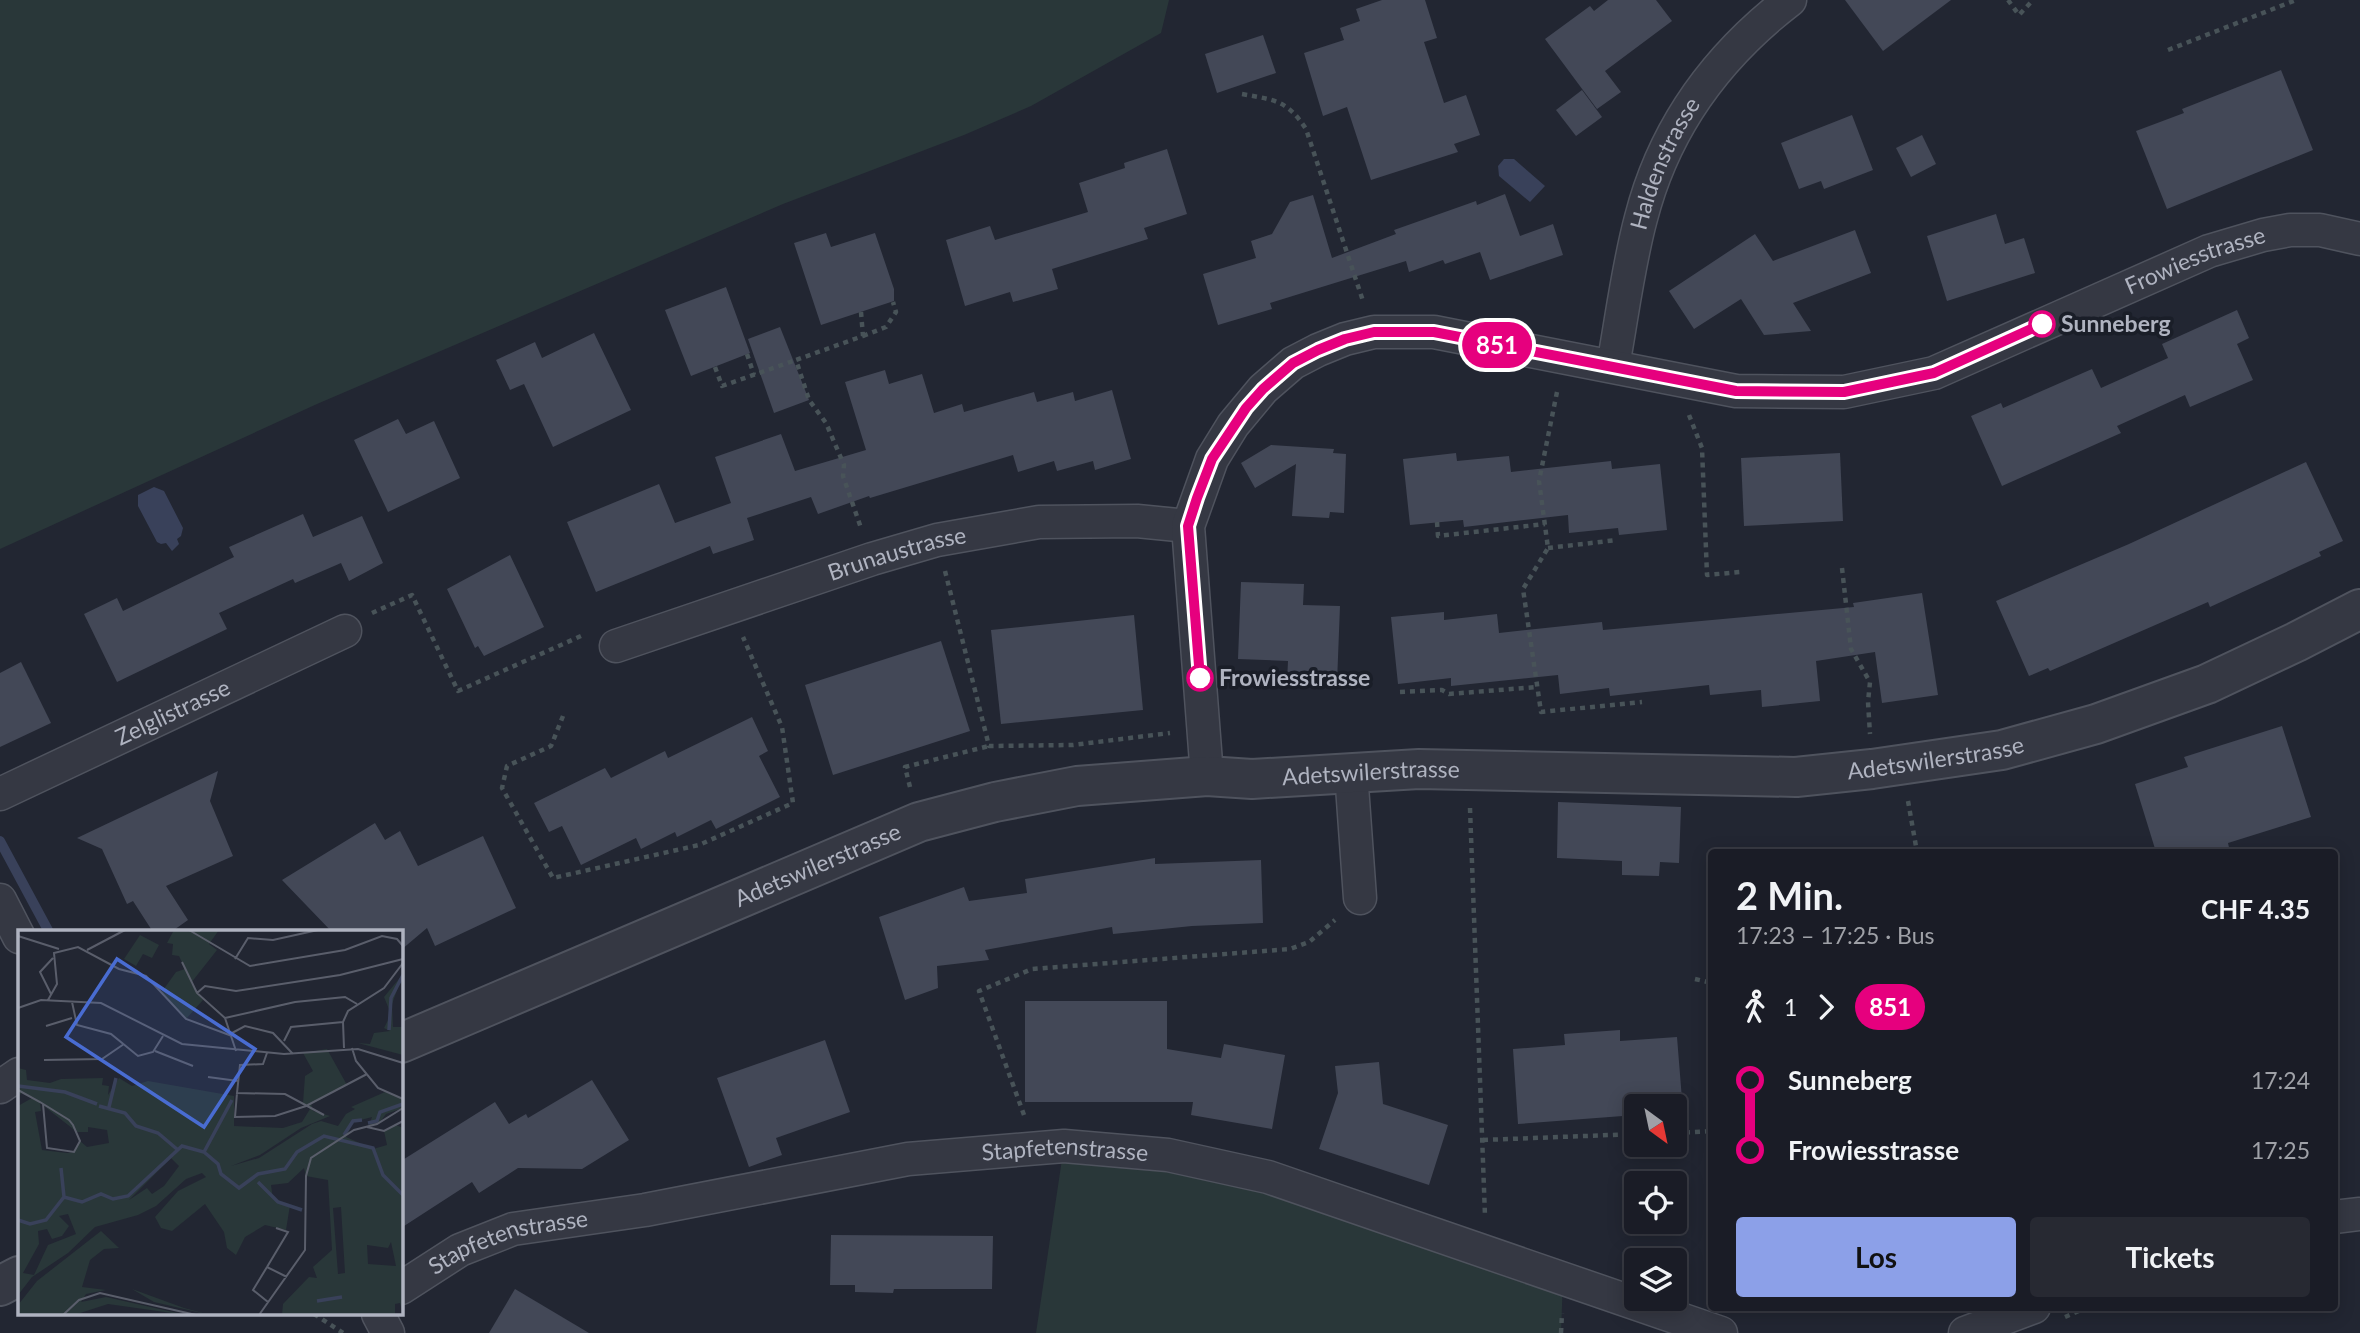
<!DOCTYPE html>
<html lang="de">
<head>
<meta charset="utf-8">
<style>
	body { margin:0; font-family:Lato,sans-serif; background:#272932; color:#f1f3f6; height:100vh; display:flex; flex-direction:column; font-size:26px; white-space:nowrap }
	* { box-sizing:border-box; margin:0 }
	p { font-size:23px; color:#9fa1a7 }
	.icon { flex:none; width:38px; height:38px; fill:none; stroke:currentColor; stroke-width:2; stroke-linecap:round; stroke-linejoin:round }
	.map { position:relative; flex:1; overflow:hidden }
	.sheet { position:absolute; left:1708px; top:849px; width:630px; height:462px; display:flex; flex-direction:column; background:#1a1c26; border-radius:7px; box-shadow:0 4px 18px #0003,0 0 0 2px #383a43 }
	.sheet>* { flex:none }
	.badge { padding:0 14px; border-radius:23px; font-size:24px; line-height:46px }
	.needle { width:46px; rotate:147deg }
	.controls { position:absolute; left:1624px; top:1094px; display:grid; gap:14px }
	.controls a { display:grid; place-items:center; width:63px; height:63px; border-radius:7px; background:#1a1c26; box-shadow:0 4px 18px #0003,0 0 0 2px #383a43; font-size:35px }
	.map>.badge { position:absolute; translate:-50% -50%; box-shadow:0 0 0 4px #fff }
	.legs { display:flex; align-items:center; gap:10px; height:77px; padding:0 28px; font-size:23px }
	.legs p { margin-inline-start:auto }
	.summary { display:flex; align-items:center; justify-content:space-between; height:119px; padding:0 28px }
	h1 { font-size:38px; font-weight:700; line-height:52px }
	.primary-button { display:flex; gap:14px; margin-top:auto; padding:14px 28px }
	.primary-button a { flex:1; height:80px; border-radius:7px; background:#8ca0e8; color:#111; font-size:28px; font-weight:700; line-height:80px; text-align:center }
	.primary-button a+a { background:#272932; color:#f1f3f6 }
	ul { padding:0 28px; list-style:none }
	li { display:flex; align-items:center; gap:24px; height:70px; font-size:26px }
	li i { display:grid; place-items:center; width:10px; height:100%; margin:0 9px; background:currentColor }
	li i::after { content:''; width:18px; height:18px; margin:-9px; border:5px solid; border-radius:50%; background:#1a1c26 }
	li p { margin-inline-start:auto }
	li:first-child i { background:linear-gradient(#0000 50%,currentColor 0) }
	li:last-child i { background:linear-gradient(currentColor 50%,#0000 0) }
	.map>svg:first-child { display:block }
	.green { fill:#293739 }
	.water { fill:#39415a }
	.lines { fill:none; stroke-linecap:round; stroke-linejoin:round }
	.stream { stroke:#39415a; stroke-width:10 }
	.building { fill:#434857 }
	.minor-casing { stroke:#4f535e; stroke-width:35 }
	.tertiary-casing { stroke:#4f535e; stroke-width:42 }
	.path { stroke:#485358; stroke-width:4.5; stroke-dasharray:5 5; stroke-linecap:butt }
	.minor { stroke:#353843; stroke-width:32 }
	.tertiary { stroke:#353843; stroke-width:38 }
	.line-1-casing { stroke:#fff; stroke-width:16 }
	.line-1 { stroke:#e6007e; stroke-width:10 }
	.stop-1-dot { fill:#fff; stroke:#e6007e; stroke-width:3.5 }
	.labels { text-anchor:middle; stroke-width:7; stroke-linejoin:round; paint-order:stroke }
	.street-label { font-size:23px; fill:#afb3c0; stroke:#1a1e28 }
	.stop-label { font-size:23px; font-weight:bold; fill:#afb3c0; stroke:#1a1e28; text-anchor:start }
	.inset-river { fill:none; stroke:#39415a; stroke-width:3.5 }
	.inset-road { fill:none; stroke:#5a5e6b; stroke-width:2 }
	.view { fill:#496cd1; fill-opacity:0.15; stroke:#496cd1; stroke-width:3.5 }
	.inset-edge { fill:none; stroke:#afb3c0; stroke-width:3.5 }
</style>
</head>
<body>
<div class="map">
<svg width="2360" height="1333" viewBox="0 0 2360 1333">
	<rect width="100%" height="100%" fill="#222632"/>
	<g class="green">
		<polygon points="0,0 1169,0 1161,33 1031,106 964,135 783,204 317,404 0,549"/>
		<polygon points="1064,1146 1168,1155 1563,1278 1561,1333 1036,1333"/>
	</g>
	<g class="water">
		<polygon points="1504,159 1514,159 1545,186 1530,202 1499,176 1498,166"/>
		<polygon points="154,487 164,491 183,528 181,536 177,539 179,544 172,551 166,543 161,544 157,542 138,506 138,495"/>
	</g>
	<g class="lines">
		<polyline class="stream" points="0,841 49,932"/>
	</g>
	<g class="building">
		<polygon points="1382,0 1425,0 1437,38 1424,42 1444,103 1466,95 1480,135 1454,144 1458,152 1371,180 1347,107 1323,116 1304,53 1344,40 1340,28 1360,21 1356,9"/>
		<polygon points="1608,0 1656,0 1672,21 1605,71 1621,92 1597,109 1545,39 1590,6 1594,11"/>
		<polygon points="1845,0 1951,0 1883,51"/>
		<polygon points="1263,35 1276,73 1217,93 1205,54"/>
		<polygon points="2281,70 2313,150 2167,209 2136,131 2184,113 2182,109"/>
		<polygon points="1582,90 1602,117 1576,136 1556,110"/>
		<polygon points="1852,115 1873,170 1824,189 1821,181 1799,189 1781,143"/>
		<polygon points="1922,135 1936,164 1911,177 1896,148"/>
		<polygon points="1167,149 1187,214 1144,228 1148,239 1052,269 1058,289 1013,302 1010,292 965,306 946,240 990,226 995,240 1088,212 1079,183 1125,168 1124,163"/>
		<polygon points="1505,194 1520,236 1553,224 1563,255 1490,280 1480,252 1445,264 1443,260 1409,272 1406,261 1270,303 1272,309 1218,325 1203,274 1256,258 1251,241 1272,234 1290,202 1313,195 1332,258 1396,234 1394,230 1476,201 1477,205"/>
		<polygon points="1996,214 2005,244 2024,238 2035,273 1947,301 1927,236"/>
		<polygon points="1855,230 1871,273 1793,303 1811,331 1764,335 1741,299 1694,329 1669,291 1755,234 1773,261"/>
		<polygon points="826,233 831,247 875,233 894,289 894,301 821,325 794,243"/>
		<polygon points="726,287 750,353 691,376 665,310"/>
		<polygon points="2237,310 2249,338 2237,344 2253,380 2190,407 2185,395 2117,426 2121,433 2002,486 1971,416 2001,403 2003,408 2092,369 2101,388 2168,358 2162,344"/>
		<polygon points="780,327 809,400 774,413 748,339"/>
		<polygon points="594,333 631,410 553,447 524,384 510,390 496,360 535,342 542,358"/>
		<polygon points="885,370 889,384 922,374 934,413 962,404 964,412 1034,392 1037,402 1073,392 1075,401 1112,390 1131,459 1095,470 1093,461 1057,471 1054,461 1018,472 1013,455 870,498 869,496 818,514 811,497 747,518 754,540 713,554 710,546 596,592 567,522 659,484 675,523 731,503 715,457 781,434 795,471 866,450 845,382"/>
		<polygon points="398,419 406,434 434,421 460,478 388,512 354,440"/>
		<polygon points="1271,445 1334,449 1333,453 1346,454 1344,513 1330,512 1329,518 1292,516 1296,464 1255,488 1241,463"/>
		<polygon points="1456,453 1457,461 1509,456 1511,472 1611,461 1612,469 1660,464 1667,530 1619,535 1618,528 1569,533 1568,515 1464,527 1463,520 1410,525 1403,459"/>
		<polygon points="1840,453 1843,521 1744,526 1741,458"/>
		<polygon points="2306,462 2343,541 2319,552 2321,556 2210,607 2208,602 2050,671 2048,668 2029,676 1996,601 2129,544"/>
		<polygon points="303,514 313,537 362,516 383,563 349,581 341,563 295,583 293,579 219,613 227,629 117,682 84,614 117,598 123,611 234,557 229,547"/>
		<polygon points="510,555 544,627 484,656 478,646 475,648 447,589"/>
		<polygon points="1241,582 1304,584 1303,605 1340,606 1337,683 1287,682 1288,661 1238,659"/>
		<polygon points="1922,593 1938,695 1882,703 1875,652 1816,661 1820,701 1762,707 1761,690 1710,695 1709,685 1610,696 1609,688 1560,694 1558,675 1451,686 1451,678 1398,684 1391,617 1444,612 1444,620 1497,614 1499,633 1602,622 1603,630 1854,607 1853,603"/>
		<polygon points="1134,615 1143,710 1001,724 991,630"/>
		<polygon points="941,641 970,731 833,775 805,685"/>
		<polygon points="21,662 51,723 0,747 0,673"/>
		<polygon points="752,717 768,751 759,756 780,797 716,829 711,820 677,837 675,832 641,849 636,838 581,865 562,826 549,832 534,803 605,768 611,778 665,751 668,758"/>
		<polygon points="2282,726 2311,817 2228,843 2230,852 2156,852 2135,784 2188,767 2184,757"/>
		<polygon points="218,771 210,801 233,856 166,886 188,920 171,932 153,932 133,901 127,904 102,849 77,838"/>
		<polygon points="1558,802 1681,807 1679,863 1660,862 1659,876 1622,875 1622,861 1557,858"/>
		<polygon points="375,823 385,840 400,831 418,866 483,836 516,908 435,946 427,928 401,950 401,932 332,932 282,880"/>
		<polygon points="1155,858 1155,864 1261,860 1263,923 1192,926 1113,934 1112,927 985,950 989,960 937,966 938,988 905,1000 879,917 964,887 969,901 1027,893 1025,879"/>
		<polygon points="1025,1001 1167,1001 1167,1049 1221,1058 1224,1044 1285,1055 1272,1129 1191,1115 1193,1102 1025,1102"/>
		<polygon points="1620,1030 1620,1041 1677,1037 1683,1112 1675,1112 1675,1106 1636,1106 1636,1115 1518,1124 1513,1049 1565,1045 1564,1034"/>
		<polygon points="825,1040 850,1112 776,1138 782,1155 749,1167 717,1078"/>
		<polygon points="1379,1062 1383,1104 1448,1125 1429,1185 1319,1149 1338,1093 1335,1066"/>
		<polygon points="592,1080 629,1140 582,1169 518,1168 479,1193 472,1182 401,1228 401,1161 495,1102 509,1124 526,1114 528,1118"/>
		<polygon points="831,1235 993,1236 992,1289 894,1289 893,1293 855,1292 855,1285 830,1285"/>
		<polygon points="515,1289 589,1333 489,1333"/>
	</g>
	<g class="lines">
		<g class="minor-casing">
			<g id="minor">
				<path id="s1" d="M1613 366C1622 317 1628 266 1641 218 1664 128 1717 56 1790 0"/>
				<path id="s2" d="M616 646 872 559 937 540 1039 522 1137 521 1188 526"/>
				<polyline points="1351,772 1360,898"/>
				<path id="s3" d="M1207 776 1188 526 1212 459 1233 425 1263 389 1293 363 1318 350 1345 339 1374 332H1434L1736 391 1844 392 1934 373 2209 251 2263 235 2290 230H2320L2360 239"/>
				<path id="s4" d="M0 794 345 631"/>
				<polyline points="0,900 19,937"/>
				<polyline points="0,1087 19,1074"/>
				<polyline points="2334,1217 2360,1214"/>
				<path id="s5" d="M401 1288 460 1250 513 1229 645 1210 908 1159 1064 1146 1168 1155 1268 1177 1721 1333"/>
				<polyline points="378,1314 388,1333"/>
				<polyline points="1965,1333 2034,1307"/>
			</g>
		</g>
		<g class="tertiary-casing">
			<g id="tertiary">
				<path id="s6" d="M401 1043 919 822 995 802 1077 786 1207 776 1252 779 1419 769 1796 777 1872 769 2002 750 2096 724 2207 684 2296 642 2360 609"/>
				<polyline points="0,1286 19,1276"/>
			</g>
		</g>
		<g class="path">
			<polyline points="2008,0 2019,15 2033,0"/>
			<polyline points="2168,50 2296,0"/>
			<path d="M1242 94C1275 100 1287 100 1306 129L1363 301"/>
			<polyline points="861,312 863,336 796,360 809,400 826,423 844,465 843,476 861,528"/>
			<polyline points="863,336 886,327 896,312 893,302"/>
			<polyline points="747,354 754,375"/>
			<polyline points="715,367 722,386 796,360"/>
			<polyline points="1557,392 1539,481 1548,548 1523,589 1541,712 1642,702"/>
			<polyline points="1689,415 1702,448 1707,575 1740,572"/>
			<polyline points="1437,522 1438,536 1545,524"/>
			<polyline points="1548,548 1617,540"/>
			<polyline points="1842,568 1851,649 1870,682 1868,702 1870,734"/>
			<polyline points="945,571 989,746 1073,745 1170,733"/>
			<polyline points="372,613 412,595 458,691 581,636 585,638"/>
			<polyline points="1400,692 1442,690 1449,694 1537,687"/>
			<polyline points="563,716 551,746 507,766 502,788 553,878 699,845 793,803 782,727 743,637"/>
			<polyline points="910,787 905,767 989,746"/>
			<polyline points="1908,801 1917,852"/>
			<polyline points="1470,808 1485,1216"/>
			<polyline points="1695,979 1712,983"/>
			<polyline points="1024,1115 979,991 1032,969 1290,949 1309,942 1335,920"/>
			<polyline points="1675,1133 1712,1131"/>
			<polyline points="1483,1140 1636,1134"/>
			<polyline points="314,1314 343,1333"/>
			<polyline points="2065,1317 2088,1307"/>
			<polyline points="1561,1333 1562,1313"/>
		</g>
		<use href="#minor" class="minor"/>
		<use href="#tertiary" class="tertiary"/>
	</g>
	<g class="lines">
		<g class="line-1-casing">
			<polyline id="line-1" points="1200,678 1188,526 1197,498 1212,459 1246,408 1263,389 1293,363 1318,350 1345,339 1374,332 1434,332 1736,391 1844,392 1934,373 2042,324"/>
		</g>
		<use href="#line-1" class="line-1"/>
	</g>
	<g class="stop-1-dot">
		<circle cx="2042" cy="324" r="12"/>
		<circle cx="1200" cy="678" r="12"/>
	</g>
	<g class="labels">
		<g class="street-label">
			<text dy="8" stroke="none"><textPath href="#s1" startOffset="210">Haldenstrasse</textPath></text>
			<text dy="8" stroke="none"><textPath href="#s3" startOffset="1388">Frowiesstrasse</textPath></text>
			<text dy="8" stroke="none"><textPath href="#s2" startOffset="296">Brunaustrasse</textPath></text>
			<text dy="8" stroke="none"><textPath href="#s4" startOffset="191">Zelglistrasse</textPath></text>
			<text dy="8" stroke="none"><textPath href="#s6" startOffset="1586">Adetswilerstrasse</textPath></text>
			<text dy="8" stroke="none"><textPath href="#s6" startOffset="1020">Adetswilerstrasse</textPath></text>
			<text dy="8" stroke="none"><textPath href="#s6" startOffset="453">Adetswilerstrasse</textPath></text>
			<text dy="8" stroke="none"><textPath href="#s5" startOffset="686">Stapfetenstrasse</textPath></text>
			<text dy="8" stroke="none"><textPath href="#s5" startOffset="119">Stapfetenstrasse</textPath></text>
		</g>
		<g class="stop-label">
			<text x="2061" y="332">Sunneberg</text>
			<text x="1219" y="686">Frowiesstrasse</text>
		</g>
	</g>
	<g transform="translate(18 930)">
		<rect width="385" height="385" fill="#222632"/>
		<path d="M156 0H201L191 14 199 20 173 53 185 70 168 89 143 63 158 42 167 39 161 26 154 25 155 14 149 13ZM122 5 141 15 134 28 125 24 118 36 106 29ZM385 44 374 74 375 97H385V125L340 113 352 114 356 103 372 101 366 98 373 84 366 67ZM309 119 329 155 293 173 295 181 312 186 283 198 242 225 213 236 241 228 294 194 303 191 320 196 328 184 337 179 333 177 367 162 385 169V178L368 184 362 192 351 196 354 187 335 192 328 207 355 219 369 215 366 201 378 195 385 198V385L382 373 377 374V385H264L265 374 291 347 299 348 295 337 314 320 310 250 288 246 286 238 270 253 253 255 255 269 272 275 268 300 247 295 227 307 218 325 209 318 206 302 187 274 154 301 143 298 137 287 160 261 188 247 184 243 168 249 138 276 120 285 77 297 50 323 14 347 0 365V176L14 168 4 162 0 168V138L8 140 9 150 32 153 43 149 85 148 84 155 91 156 90 165 101 148 114 156 130 151 216 166V196L265 198 284 192 292 179 285 173 287 146 295 141 285 123ZM22 173 59 202H70V197L89 200 91 213 69 217 62 211 56 222 49 223 24 220 17 182 23 181ZM153 228 161 236 146 256 134 264 129 258 111 270ZM323 277 327 343 320 344 315 278ZM50 284 58 304 30 315 16 345 5 343 21 314 20 301 29 299 34 309 44 306 51 296 41 286ZM373 312 378 336 350 334 349 315 370 318ZM83 301 101 318 86 319 72 330 64 357 88 360 68 364 63 372 88 367 168 385 90 374 56 385H0V375L19 351ZM114 359 166 378 192 385 136 372Z" fill="#293739" fill-rule="evenodd"/>
		<path class="inset-river" d="M371 100 373 68 385 45M0 156 47 162 79 174M81 176 107 183 118 196 140 203 160 220M91 177 98 148M350 193 359 191 362 182 385 174M326 205 335 191 344 190M186 222 214 170M43 238 46 267M240 252 260 272 284 280M0 290 12 294 28 290 46 267 64 272 83 264 95 269 110 266 164 216 186 222 200 234 203 244 221 258 240 244 267 239 279 222 306 206 355 218 365 245 385 265M299 371 324 367"/>
		<path class="inset-road" d="M171 0 232 36 327 20 364 6 379 9 385 16M0 6 41 19M69 20 107 0M217 29 230 8 255 10 300 0M164 32 179 63 207 88 218 121M179 63 187 56 218 61 322 45 385 29M33 64 22 42 35 28M30 70 39 54 36 23 60 17 101 39 128 46 168 89 214 106M54 72 59 95 93 104 120 126 135 122 145 106M0 78 23 70 83 73 164 114 266 124 340 119 385 133M207 88 277 72 327 67 339 74M28 96 54 88M214 103 227 96 255 103 275 124M266 111 273 97 325 92M326 118 325 92 330 81 366 58 385 33M334 118 338 131 360 158 385 169M137 121 175 136M249 123 245 134 222 135 219 163 267 164 306 185M26 130 84 129 106 114M190 147 220 151M0 160 22 172 51 190 55 195 62 211 56 222 29 218 25 174M219 163 217 187 257 186 288 176 349 144M349 197 366 201 385 191M249 337 270 302 258 298M250 372 235 360 249 337 269 347M45 385 61 370 82 363 178 385M241 385 287 320 288 246 293 228 336 200 359 194 385 178"/>
		<path class="view" d="M99 29 237 119 186 197 48 107Z"/>
		<rect width="385" height="385" class="inset-edge"/>
	</g>
</svg>
<div class="controls">
<a><svg class="needle" viewBox="-14 -14 28 28"><path d="M0-13l5 13h-10z" fill="#e53935"/><path d="M0 13l5-13h-10z" fill="#9fa1a7"/></svg></a>
<a><svg class="icon" aria-label="locate" viewBox="0 0 24 24"><circle cx="12" cy="12" r="6"/><path d="M12 2v4M12 18v4M2 12h4M18 12h4"/></svg></a>
<a><svg class="icon" aria-label="layers" viewBox="0 0 24 24"><path d="M12 4l9 5-9 5-9-5zM3 14l9 5 9-5"/></svg></a>
</div>
<b class="badge" style="left:1497px;top:345px;background:#e6007e;color:#fff">851</b>
<section class="sheet">
<div class="summary"><div><h1>2 Min.</h1><p>17:23 – 17:25 · Bus</p></div><b>CHF 4.35</b></div>
<div class="legs"><svg class="icon" aria-label="walk" viewBox="0 0 24 24"><circle cx="13" cy="4" r="2"/><path d="M13 8l-2 6 4 7M11 14l-3 7M7 12l3-4h3l4 4"/></svg>1<svg class="icon" aria-label="forward" viewBox="0 0 24 24"><path d="M9 5l7 7-7 7"/></svg><b class="badge" style="background:#e6007e;color:#fff">851</b></div>
<ul>
<li><i style="color:#e6007e"></i><b>Sunneberg</b><p>17:24</p></li>
<li><i style="color:#e6007e"></i><b>Frowiesstrasse</b><p>17:25</p></li>
</ul>
<div class="primary-button"><a>Los</a><a>Tickets</a></div>
</section>
</div>
</body>
</html>
